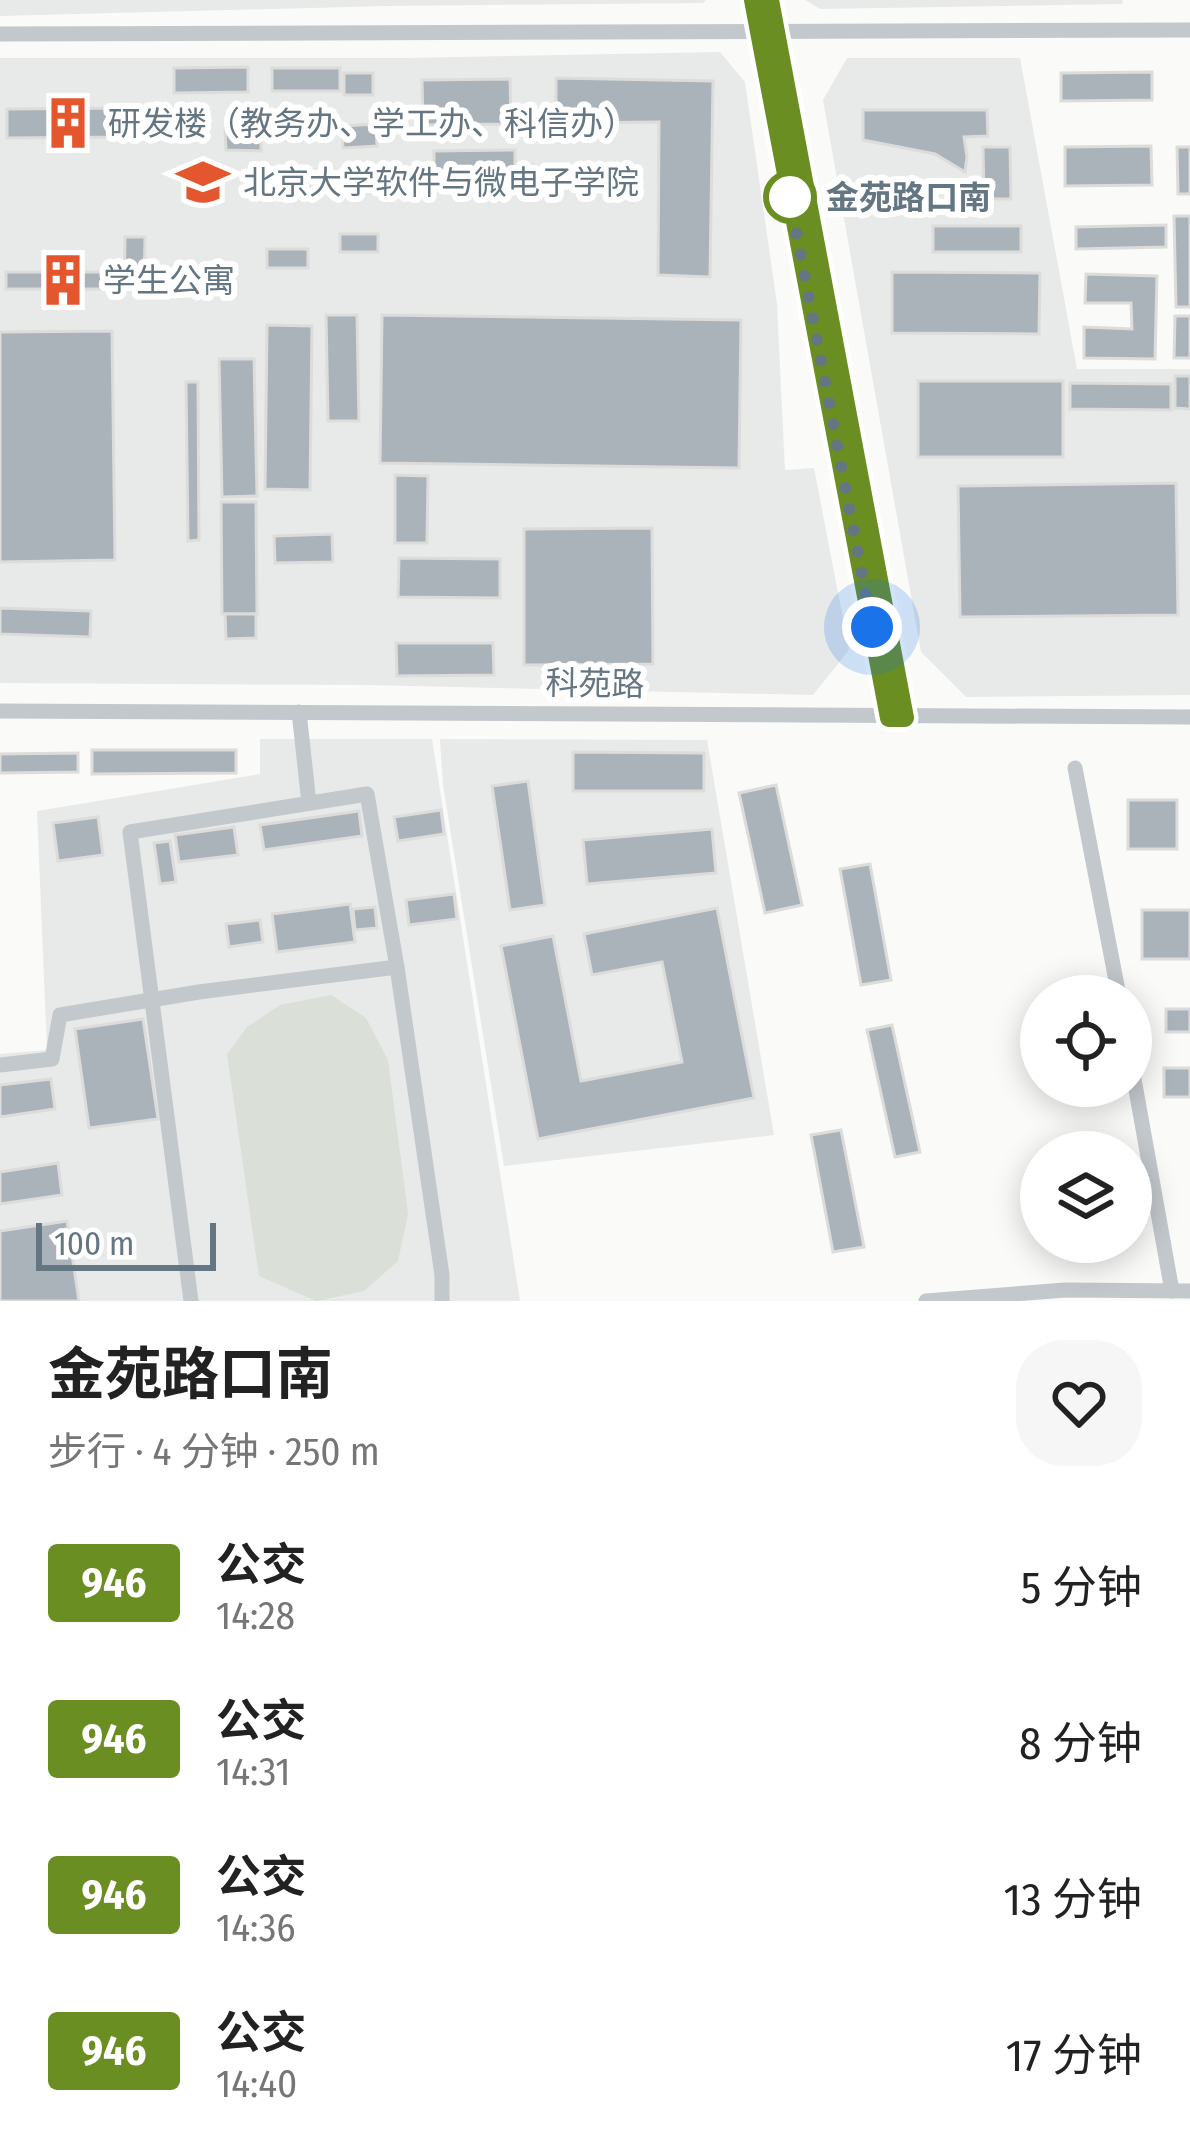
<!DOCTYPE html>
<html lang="zh">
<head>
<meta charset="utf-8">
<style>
	body { margin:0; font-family:"Fira Sans Condensed","Noto Sans SC",sans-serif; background:#f6f6f6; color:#222; height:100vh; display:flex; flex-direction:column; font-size:45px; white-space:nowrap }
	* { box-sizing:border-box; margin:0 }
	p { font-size:39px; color:#767676 }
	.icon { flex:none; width:66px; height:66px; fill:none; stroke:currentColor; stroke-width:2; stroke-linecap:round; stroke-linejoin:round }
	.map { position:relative; height:1301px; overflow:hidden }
	.details { display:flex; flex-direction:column; background:#fff; flex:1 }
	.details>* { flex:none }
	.badge { padding:0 24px; border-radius:9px; font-size:42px; line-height:78px }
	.buttons { position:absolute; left:1020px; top:975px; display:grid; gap:24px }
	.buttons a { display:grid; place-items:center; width:132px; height:132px; border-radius:50%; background:#fff; box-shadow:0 6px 30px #0003; font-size:60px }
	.scale { position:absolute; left:36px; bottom:30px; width:180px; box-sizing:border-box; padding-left:12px; border:6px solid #657683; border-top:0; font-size:33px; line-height:42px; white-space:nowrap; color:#657683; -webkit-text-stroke:9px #fff; paint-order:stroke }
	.you { position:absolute; width:60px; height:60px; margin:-30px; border:9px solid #fff; border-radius:50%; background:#1a73e8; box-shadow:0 0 0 18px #1a73e833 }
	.map>.badge { position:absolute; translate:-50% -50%; box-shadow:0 0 0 6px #fff }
	.round { display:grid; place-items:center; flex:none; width:126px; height:126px; border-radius:48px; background:#f6f6f6 }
	.overview { display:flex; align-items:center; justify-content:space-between; height:204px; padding:0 48px }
	h1 { font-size:57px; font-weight:700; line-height:90px }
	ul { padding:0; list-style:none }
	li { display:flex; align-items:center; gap:36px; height:156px; padding:0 48px }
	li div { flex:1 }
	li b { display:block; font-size:45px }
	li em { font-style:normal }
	li .badge { min-width:132px; font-weight:700; text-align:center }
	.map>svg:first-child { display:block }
	.built { fill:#e8e9e9 }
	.green { fill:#dadfd7 }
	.building { fill:#aab3b9; stroke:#dcdcda; stroke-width:3 }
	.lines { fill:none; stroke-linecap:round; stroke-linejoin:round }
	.minor { stroke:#c3c8cc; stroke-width:15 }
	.line-casing { stroke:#fff; stroke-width:27 }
	.line { stroke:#6b8e23; stroke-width:18 }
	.walk { stroke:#657683; stroke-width:12; stroke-dasharray:0 21.6 }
	.stop-dot { fill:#fff; stroke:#6b8e23; stroke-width:6 }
	.labels { text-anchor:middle; stroke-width:12; stroke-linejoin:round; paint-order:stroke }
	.poi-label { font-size:33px; fill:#657683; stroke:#fff; text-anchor:start }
	.stop-label { font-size:33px; font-weight:bold; fill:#657683; stroke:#fff; text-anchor:start }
	.street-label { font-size:33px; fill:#657683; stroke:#fff }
</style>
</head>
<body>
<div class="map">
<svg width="1190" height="1301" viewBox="0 0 1190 1301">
	<rect width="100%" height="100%" fill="#fafaf8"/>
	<g class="built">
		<polygon points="0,0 706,0 703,3 385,6 0,16"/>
		<polygon points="805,0 1122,0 1123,4 820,9"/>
		<polygon points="720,52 745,82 777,304 785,470 814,468 849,650 813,695 367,685 0,683 0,58 405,58"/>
		<polygon points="847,58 1020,58 1077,369 1190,369 1190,695 966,697 921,652 823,100"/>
		<polygon points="260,739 432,739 520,1301 0,1301 0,1054 47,1050 37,811 260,774"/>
		<polygon points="440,739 707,740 774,1135 504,1166 443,785"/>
	</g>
	<polygon class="green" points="331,995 366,1018 388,1060 408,1214 398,1261 364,1291 316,1301 259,1276 227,1054 247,1027 280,1005"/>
	<g class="building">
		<polygon points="248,67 248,92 174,93 174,68"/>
		<rect x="272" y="68" width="68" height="23"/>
		<polygon points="1152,72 1152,100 1061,101 1061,73"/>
		<rect x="344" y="73" width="29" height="22"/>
		<polygon points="556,78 713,81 710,277 658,275 659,122 556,123"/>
		<polygon points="510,79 511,124 423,125 422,80"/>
		<polygon points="129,108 129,137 7,138 7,109"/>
		<polygon points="863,110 987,110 988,136 964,137 967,157 965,172 935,154 863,140"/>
		<polygon points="286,122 323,122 323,139 286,140"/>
		<polygon points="376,124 377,146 343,148 342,126"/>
		<polygon points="225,130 261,131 261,151 226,150"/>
		<polygon points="1151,146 1152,185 1065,186 1065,147"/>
		<polygon points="983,147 1010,147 1011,199 984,199"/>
		<polygon points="1177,147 1190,147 1190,194 1178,194"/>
		<polygon points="515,150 515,172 434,172 434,151"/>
		<polygon points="340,177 376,179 376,193 339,192"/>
		<polygon points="1174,216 1190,216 1190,307 1176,307"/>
		<polygon points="1166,225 1166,247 1076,249 1076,227"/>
		<rect x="933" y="226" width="88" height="26"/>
		<rect x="340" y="234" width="38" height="18"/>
		<polygon points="125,237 145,237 144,291 124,290"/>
		<rect x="267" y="249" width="41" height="19"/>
		<rect x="6" y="272" width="114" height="17"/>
		<polygon points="892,272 1040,273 1039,334 892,333"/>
		<polygon points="1086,274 1157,276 1155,359 1084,358 1084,327 1132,329 1131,303 1085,303"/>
		<polygon points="326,315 357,315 359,421 328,421"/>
		<polygon points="382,315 741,320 739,468 380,463"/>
		<polygon points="1175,316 1190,316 1190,358 1174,358"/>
		<polygon points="267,325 312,326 310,490 265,489"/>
		<polygon points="112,331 115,560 0,562 0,332"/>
		<polygon points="219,359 254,359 257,496 222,497"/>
		<polygon points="1175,376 1190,376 1190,409 1175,408"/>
		<rect x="918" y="381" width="145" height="76"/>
		<polygon points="186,382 198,382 199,540 188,541"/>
		<polygon points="1070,383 1171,384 1171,410 1070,409"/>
		<polygon points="395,475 428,476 427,543 395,543"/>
		<polygon points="1176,483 1178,615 960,617 958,486"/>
		<polygon points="221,502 256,502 257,614 222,614"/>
		<polygon points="652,528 653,664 524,665 524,529"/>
		<polygon points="332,534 333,562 275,563 274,536"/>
		<polygon points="399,558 500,559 500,598 398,597"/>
		<polygon points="0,608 91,611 90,637 0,634"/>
		<polygon points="225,614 256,614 256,638 226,639"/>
		<polygon points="396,643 493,643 494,675 397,676"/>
		<polygon points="92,750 236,750 236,773 92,774"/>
		<polygon points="573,752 704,753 704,791 573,791"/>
		<polygon points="78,753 78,772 0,773 0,754"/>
		<polygon points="528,781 545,905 510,910 492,786"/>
		<polygon points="776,785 802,905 765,913 739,793"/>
		<rect x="1128" y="800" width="49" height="49"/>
		<polygon points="441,810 444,834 398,841 394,817"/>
		<polygon points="359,811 362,836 264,850 260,825"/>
		<polygon points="98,817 103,855 58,861 53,823"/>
		<polygon points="234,827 238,855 179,862 175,835"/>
		<polygon points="712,829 716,873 587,884 583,840"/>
		<polygon points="170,841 176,882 160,884 154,843"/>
		<polygon points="870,864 891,980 861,985 840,869"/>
		<polygon points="454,894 457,919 409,925 406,900"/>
		<polygon points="350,904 355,942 277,952 272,914"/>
		<polygon points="375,907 377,928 355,930 353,909"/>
		<polygon points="717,908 754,1098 538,1139 501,946 553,936 581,1081 682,1062 662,962 592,975 584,934"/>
		<rect x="1142" y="910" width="48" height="49"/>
		<polygon points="260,920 263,942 229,947 226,924"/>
		<rect x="1166" y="1009" width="24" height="23"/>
		<polygon points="143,1019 158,1119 89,1128 75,1029"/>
		<polygon points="892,1025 920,1152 895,1157 867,1030"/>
		<rect x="1164" y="1068" width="26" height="29"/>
		<polygon points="51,1079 55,1109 0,1117 0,1085"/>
		<polygon points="841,1130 864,1247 833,1252 811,1135"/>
		<polygon points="58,1163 62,1195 0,1204 0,1172"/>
		<polygon points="67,1221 79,1301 0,1301 0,1231"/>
	</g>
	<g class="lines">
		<g class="minor">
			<polyline points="753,0 889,718"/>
			<polyline points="770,0 905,718"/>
			<polyline points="0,34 1190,30"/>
			<polyline points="0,711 1190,717"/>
			<polyline points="299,712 309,803"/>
			<polyline points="1075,768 1119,996"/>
			<polyline points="1131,1062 1172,1291"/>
			<polyline points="0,1065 52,1059 60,1015 199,992 397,967"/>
			<polyline points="191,1301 130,832 367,794 397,967 442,1275 442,1301"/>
			<polyline points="926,1301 1065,1290 1190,1291"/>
		</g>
	</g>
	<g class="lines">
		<g class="line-casing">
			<polyline id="line" points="753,0 889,718 905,718 770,0"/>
		</g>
		<use href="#line" class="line"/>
		<polyline class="walk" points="790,197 789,194 872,627"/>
	</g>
	<defs>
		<g id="building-bare" transform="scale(4.14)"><path d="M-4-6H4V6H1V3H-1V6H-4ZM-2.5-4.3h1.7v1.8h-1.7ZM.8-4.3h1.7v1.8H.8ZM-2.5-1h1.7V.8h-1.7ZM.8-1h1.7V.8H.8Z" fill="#e4572e" stroke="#fff" stroke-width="2.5" paint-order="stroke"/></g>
		<g id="university-bare" transform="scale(4.14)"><path d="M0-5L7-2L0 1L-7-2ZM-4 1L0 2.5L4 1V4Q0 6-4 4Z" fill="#e4572e" stroke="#fff" stroke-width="2.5" paint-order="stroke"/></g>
	</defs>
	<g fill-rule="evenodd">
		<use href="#building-bare" x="68" y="123"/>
		<use href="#university-bare" x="203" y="182"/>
		<use href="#building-bare" x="63" y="280"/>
	</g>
	<circle class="stop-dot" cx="790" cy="197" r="24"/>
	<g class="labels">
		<g class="poi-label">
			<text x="108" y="135">研发楼（教务办、学工办、科信办）</text>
			<text x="243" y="194">北京大学软件与微电子学院</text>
			<text x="103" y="292">学生公寓</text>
		</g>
		<g class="stop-label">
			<text x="826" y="209">金苑路口南</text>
		</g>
		<g class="street-label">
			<text transform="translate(595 683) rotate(1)" y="12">科苑路</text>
		</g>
	</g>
</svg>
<div class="buttons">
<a><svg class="icon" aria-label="locate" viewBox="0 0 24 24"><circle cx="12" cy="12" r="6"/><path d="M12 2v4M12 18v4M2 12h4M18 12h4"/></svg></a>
<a><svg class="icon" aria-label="layers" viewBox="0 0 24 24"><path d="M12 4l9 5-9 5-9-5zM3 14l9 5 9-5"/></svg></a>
</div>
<div class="scale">100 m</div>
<div class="you" style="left:872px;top:627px"></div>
</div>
<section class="details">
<div class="overview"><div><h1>金苑路口南</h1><p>步行 · 4 分钟 · 250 m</p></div><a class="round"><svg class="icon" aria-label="heart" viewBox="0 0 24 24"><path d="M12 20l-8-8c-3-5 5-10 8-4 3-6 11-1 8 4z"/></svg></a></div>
<ul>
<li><span class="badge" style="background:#6b8e23;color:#fff">946</span><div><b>公交</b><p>14:28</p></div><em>5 分钟</em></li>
<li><span class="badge" style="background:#6b8e23;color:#fff">946</span><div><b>公交</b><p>14:31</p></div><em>8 分钟</em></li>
<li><span class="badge" style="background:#6b8e23;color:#fff">946</span><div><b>公交</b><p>14:36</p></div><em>13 分钟</em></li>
<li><span class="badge" style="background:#6b8e23;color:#fff">946</span><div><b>公交</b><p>14:40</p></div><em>17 分钟</em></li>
</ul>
</section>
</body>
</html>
